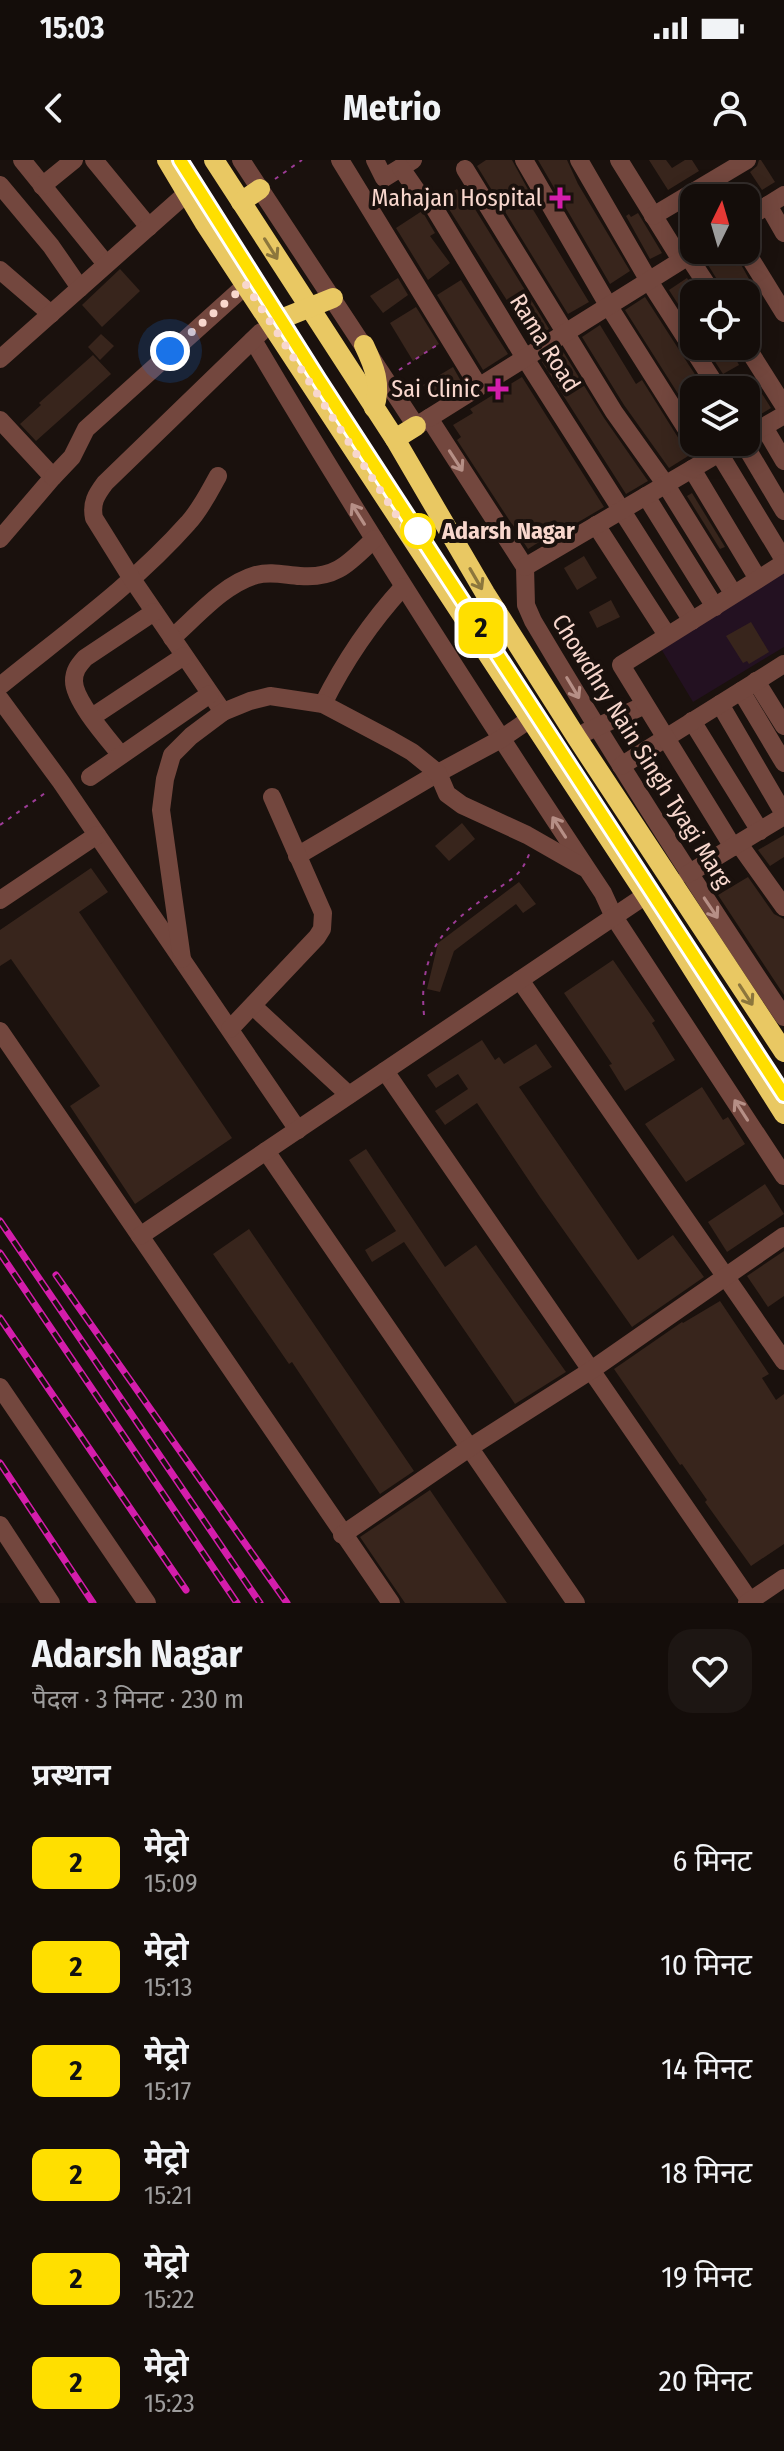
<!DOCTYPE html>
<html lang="hi">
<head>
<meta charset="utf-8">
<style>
	body { margin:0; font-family:"Fira Sans Condensed","Noto Sans Devanagari",sans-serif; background:#1d1613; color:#f1f3f6; height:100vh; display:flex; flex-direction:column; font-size:30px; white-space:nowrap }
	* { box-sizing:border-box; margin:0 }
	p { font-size:26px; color:#9d9c9c }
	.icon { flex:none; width:44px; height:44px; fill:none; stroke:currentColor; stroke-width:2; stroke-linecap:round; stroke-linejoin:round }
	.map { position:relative; height:1443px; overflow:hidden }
	.side { display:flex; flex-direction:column; background:#140d0a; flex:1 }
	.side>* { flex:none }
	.badge { padding:0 16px; border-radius:12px; font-size:28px; line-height:52px }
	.needle { width:52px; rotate:5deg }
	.tools { position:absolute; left:680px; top:24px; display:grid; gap:16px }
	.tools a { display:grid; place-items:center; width:80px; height:80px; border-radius:16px; background:#140d0a; box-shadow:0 4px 20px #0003,0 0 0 2px #332d2b; font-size:40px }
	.you { position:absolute; width:40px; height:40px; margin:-20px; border:6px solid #fff; border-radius:50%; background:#1a73e8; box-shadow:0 0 0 12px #1a73e833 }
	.map>.badge { position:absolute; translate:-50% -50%; box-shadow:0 0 0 4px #fff }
	h2 { padding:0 32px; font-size:30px; line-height:72px }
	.round { display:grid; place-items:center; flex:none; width:84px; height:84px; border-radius:24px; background:#1d1613 }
	.overview { display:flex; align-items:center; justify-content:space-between; height:136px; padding:0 32px }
	h1 { font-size:38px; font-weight:700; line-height:60px }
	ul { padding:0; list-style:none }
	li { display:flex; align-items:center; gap:24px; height:104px; padding:0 32px }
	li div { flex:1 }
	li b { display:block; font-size:30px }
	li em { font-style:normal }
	li .badge { min-width:88px; font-weight:700; text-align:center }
	.status { display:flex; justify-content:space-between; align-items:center; height:56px; padding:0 40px; background:#140d0a; direction:ltr }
	.status svg { height:22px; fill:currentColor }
	header { display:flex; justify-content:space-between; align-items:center; height:104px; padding:0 32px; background:#140d0a; font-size:36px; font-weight:700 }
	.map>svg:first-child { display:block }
	.green { fill:#231121 }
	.building { fill:#38251c }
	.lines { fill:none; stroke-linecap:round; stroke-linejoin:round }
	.path { stroke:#9d3c97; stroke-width:2; stroke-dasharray:4 6; stroke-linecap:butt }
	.minor { stroke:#73473e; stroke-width:18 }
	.major { stroke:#e9c863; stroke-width:20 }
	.rail-casing { stroke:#d41dab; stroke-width:7 }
	.rail { stroke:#1a110d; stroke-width:4; stroke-dasharray:12; stroke-linecap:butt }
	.oneway { stroke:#8c763c }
	.oneway2 { stroke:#b68f86 }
	.line-casing { stroke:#fff; stroke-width:18 }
	.line { stroke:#ffdf00; stroke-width:12 }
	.walk { stroke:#f8d7cd; stroke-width:8; stroke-dasharray:0 14.4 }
	.poi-dot { fill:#d41dab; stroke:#1a110d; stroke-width:3 }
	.stop-dot { fill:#fff; stroke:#ffdf00; stroke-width:4 }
	.labels { text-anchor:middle; stroke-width:8; stroke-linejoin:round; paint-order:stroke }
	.poi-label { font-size:24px; fill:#f8d7cd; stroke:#1a110d; text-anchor:end }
	.street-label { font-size:24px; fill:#f8d7cd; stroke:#1a110d }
	.stop-label { font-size:24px; font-weight:bold; fill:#f8d7cd; stroke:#1a110d; text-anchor:start }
</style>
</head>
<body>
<div class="status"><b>15:03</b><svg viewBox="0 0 49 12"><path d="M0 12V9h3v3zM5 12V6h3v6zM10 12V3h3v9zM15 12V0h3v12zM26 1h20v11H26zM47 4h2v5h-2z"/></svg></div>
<header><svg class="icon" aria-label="back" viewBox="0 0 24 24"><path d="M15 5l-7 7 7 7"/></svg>Metrio<svg class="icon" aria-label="person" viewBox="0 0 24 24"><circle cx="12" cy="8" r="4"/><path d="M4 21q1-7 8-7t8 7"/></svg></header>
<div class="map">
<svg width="784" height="1443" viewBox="0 0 784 1443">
	<rect width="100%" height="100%" fill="#1a110d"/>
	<polygon class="green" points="784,412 784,487 693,542 660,487"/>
	<g class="building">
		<polygon points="486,0 512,0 531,35 526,38 589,142 568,154 477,6"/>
		<polygon points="538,0 567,0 578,24 630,111 610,124"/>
		<polygon points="649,0 666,0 672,8 685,0 692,0 699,11 668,30"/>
		<polygon points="759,0 761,0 775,22 762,30 750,12 757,6"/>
		<polygon points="457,29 464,40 466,38 473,50 475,49 549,169 532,180 442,38"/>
		<polygon points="422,51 435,73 430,76 450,103 428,120 396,68"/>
		<polygon points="638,53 662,93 650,99 626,56 629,54 631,57"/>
		<polygon points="723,90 733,90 754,128 743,134 726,134 705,100"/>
		<polygon points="120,109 140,131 102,167 82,145"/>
		<polygon points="398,118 408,135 383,153 370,136"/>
		<polygon points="687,118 694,129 694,169 669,130"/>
		<polygon points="461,120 508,194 483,210 437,135"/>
		<polygon points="645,137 705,230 694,230 694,259 625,150"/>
		<polygon points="416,147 439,184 413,201 390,163"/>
		<polygon points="600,165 636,224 642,220 684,287 693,293 669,308 624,245 582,177"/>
		<polygon points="101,174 114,186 100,200 88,187"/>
		<polygon points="705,186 729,186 739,205 723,214"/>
		<polygon points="562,190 604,258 648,321 626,334 542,202"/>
		<polygon points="93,195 111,214 36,281 20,264 41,245 39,243"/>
		<polygon points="453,207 462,223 434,241 423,225"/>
		<polygon points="522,217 604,347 570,367 568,364 528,389 457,280 461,277 453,265 473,253 470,249"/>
		<polygon points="752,218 771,248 746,263 746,230 732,230"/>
		<polygon points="692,333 725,387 720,389 687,336"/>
		<polygon points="584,396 597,418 577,430 564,408"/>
		<polygon points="611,440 620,457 597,468 589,452"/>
		<polygon points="751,462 769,492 749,504 747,501 743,503 726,476"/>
		<polygon points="462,663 475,679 449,701 435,686"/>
		<polygon points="784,675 784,697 770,706 758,690"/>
		<polygon points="91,708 108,732 79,752 232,978 135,1044 70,946 100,926 11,799 0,806 0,770"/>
		<polygon points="748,717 774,754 784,759 784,835 718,735"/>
		<polygon points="519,722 536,744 523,753 516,744 454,791 440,832 427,829 438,783"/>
		<polygon points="613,800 655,861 652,863 675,900 625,931 609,905 612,904 564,833"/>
		<polygon points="482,880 495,900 499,897 504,904 536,884 552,907 519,927 638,1100 673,1075 704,1117 632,1167 540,1037 477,943 445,965 435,951 468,929 458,914 436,928 427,915"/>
		<polygon points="702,927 723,960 728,957 745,984 686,1022 645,964"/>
		<polygon points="366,989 445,1107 476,1085 566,1212 515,1244 404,1082 372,1102 365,1090 396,1071 349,1000"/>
		<polygon points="765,1024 784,1054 727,1092 708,1062"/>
		<polygon points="249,1069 414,1311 380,1334 292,1202 289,1204 213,1094"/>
		<polygon points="784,1091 784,1136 768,1147 747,1116"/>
		<polygon points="720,1141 769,1214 762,1218 776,1240 784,1234 784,1384 751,1406 705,1342 707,1340 682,1304 680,1305 614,1209 682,1162 683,1163"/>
		<polygon points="430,1330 498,1430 507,1443 405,1443 360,1377"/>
	</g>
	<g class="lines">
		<g class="path">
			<polyline points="275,19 302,0"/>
			<polyline points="399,210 437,185"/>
			<polyline points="0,665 48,631"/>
			<path d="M424 855C418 791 444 766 493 732 514 717 520 717 530 692"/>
		</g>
		<g class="minor">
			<polyline points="22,0 106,104"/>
			<polyline points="94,0 149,67"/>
			<path d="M241 0 416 266 429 258 525 407 526 445 533 461C613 596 697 727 784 857"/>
			<polyline points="340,0 479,227"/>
			<polyline points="375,0 384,18 413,0"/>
			<polyline points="524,0 608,145 694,281"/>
			<polyline points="579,0 649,121 719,230"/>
			<polyline points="619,0 681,100"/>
			<polyline points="401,8 419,34 430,41 528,203 692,461"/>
			<polyline points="465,9 614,252 666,325 733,433"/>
			<polyline points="0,25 51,86 80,128"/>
			<polyline points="42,26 74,0"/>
			<polyline points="768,45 784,73"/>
			<polyline points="653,56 747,0"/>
			<polyline points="746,59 784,35"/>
			<polyline points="745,90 784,153"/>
			<polyline points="688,96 713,134"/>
			<polyline points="0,110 51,154"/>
			<path d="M253 180C364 368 482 551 603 733L614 757 784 1016"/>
			<polyline points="746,186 784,246"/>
			<polyline points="0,199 187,33"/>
			<polyline points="429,258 698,90"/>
			<polyline points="0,260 53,317 0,379"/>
			<polyline points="764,267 784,301"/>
			<polyline points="746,277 784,255"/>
			<polyline points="743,282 784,351"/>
			<polyline points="719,293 784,400"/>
			<polyline points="692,309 758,419"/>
			<polyline points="53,317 72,297 86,269 246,125"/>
			<polyline points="646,336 715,447"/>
			<polyline points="596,365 667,475"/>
			<polyline points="525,407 738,282"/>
			<path d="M172 478C197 456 224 424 256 415 271 411 285 415 300 416 336 419 349 403 374 379"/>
			<polyline points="756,521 784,566"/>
			<path d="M0 526C64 474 133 425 188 363 201 349 209 332 218 316"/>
			<polyline points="741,531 784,603"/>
			<polyline points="0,539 61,622 298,970"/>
			<path d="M323 544C345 500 370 463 403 427"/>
			<polyline points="720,544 784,654"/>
			<path d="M223 552 132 419 94 358C91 343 96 335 105 323L261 172"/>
			<polyline points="92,557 184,496"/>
			<polyline points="692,561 760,671"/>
			<polyline points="586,572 645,545"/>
			<path d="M121 595C108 579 74 541 74 521 74 511 78 506 85 498L154 452"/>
			<polyline points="621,606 784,504"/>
			<polyline points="90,617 210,534"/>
			<polyline points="739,684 784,747"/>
			<polyline points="733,687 621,505 784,403"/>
			<polyline points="297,696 438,613 501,579 530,559"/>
			<polyline points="688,714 784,656"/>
			<polyline points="0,740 97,675"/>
			<polyline points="182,799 161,650 165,619 172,595 191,576 223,552 250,541 270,536 323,544 391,580 412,592 438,613 447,634 462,645 527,675 583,707"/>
			<polyline points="520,820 784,1201"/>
			<polyline points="253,846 349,935"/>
			<polyline points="230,869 317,777 322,769 323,753 272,637"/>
			<polyline points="0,871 391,1443"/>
			<polyline points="385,911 750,1441"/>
			<polyline points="266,991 576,1443"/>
			<polyline points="140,1076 646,735"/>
			<polyline points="0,1227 147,1443"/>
			<polyline points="0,1365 51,1443"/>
			<polyline points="342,1375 469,1288 590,1211 784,1076"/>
			<polyline points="747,1443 784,1418"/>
		</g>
		<g class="major">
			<polyline points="167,0 204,62 646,735 784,954"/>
			<polyline points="214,0 395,279 485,433 577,578 784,892"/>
			<polyline points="241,42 260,29"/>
			<polyline points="271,163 333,138"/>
			<path d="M364 185C374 206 382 225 374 248"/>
			<polyline points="395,279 416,266"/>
		</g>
		<g class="rail-casing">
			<g id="rail">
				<polyline points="180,0 319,220 784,934"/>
				<polyline points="0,1061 260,1443"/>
				<polyline points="0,1093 237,1443"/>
				<polyline points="56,1115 287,1443"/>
				<polyline points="0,1158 186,1430"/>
				<polyline points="0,1303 93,1443"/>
			</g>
		</g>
		<use href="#rail" class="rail"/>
	</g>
	<defs><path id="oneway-shaft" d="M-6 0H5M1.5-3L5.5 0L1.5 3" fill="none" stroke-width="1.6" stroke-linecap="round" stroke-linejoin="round" transform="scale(2)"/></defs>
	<g class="oneway">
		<use href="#oneway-shaft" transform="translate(271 89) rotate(58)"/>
		<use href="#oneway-shaft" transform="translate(476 419) rotate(60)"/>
		<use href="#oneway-shaft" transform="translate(746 835) rotate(57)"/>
	</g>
	<g class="oneway2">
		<use href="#oneway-shaft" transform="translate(456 301) rotate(57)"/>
		<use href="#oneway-shaft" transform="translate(358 354) rotate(-122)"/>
		<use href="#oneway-shaft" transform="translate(573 528) rotate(59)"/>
		<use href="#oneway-shaft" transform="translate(559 667) rotate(-123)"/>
		<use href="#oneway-shaft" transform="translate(711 748) rotate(56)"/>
		<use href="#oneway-shaft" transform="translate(741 950) rotate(-123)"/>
	</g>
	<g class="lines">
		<g class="line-casing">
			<polyline id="line" points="180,0 319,220 784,935"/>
		</g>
		<use href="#line" class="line"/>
		<polyline class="walk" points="170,191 246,125 412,379 418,371"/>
	</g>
	<g class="poi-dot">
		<path d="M556 26h8v8h8v8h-8v8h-8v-8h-8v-8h8z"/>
		<path d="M494 217h8v8h8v8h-8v8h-8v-8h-8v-8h8z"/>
	</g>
	<circle class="stop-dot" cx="418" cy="371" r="16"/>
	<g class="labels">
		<g class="poi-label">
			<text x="542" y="46">Mahajan Hospital</text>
			<text x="480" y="237">Sai Clinic</text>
		</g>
		<g class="street-label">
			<text transform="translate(545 183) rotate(58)" y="8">Rama Road</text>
			<text transform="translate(642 591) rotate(58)" y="8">Chowdhry Nain Singh Tyagi Marg</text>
		</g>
		<g class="stop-label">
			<text x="442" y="379">Adarsh Nagar</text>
		</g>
	</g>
</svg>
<div class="tools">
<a><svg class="needle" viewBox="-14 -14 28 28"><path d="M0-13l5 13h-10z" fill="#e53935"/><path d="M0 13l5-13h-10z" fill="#9d9c9c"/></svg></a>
<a><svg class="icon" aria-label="locate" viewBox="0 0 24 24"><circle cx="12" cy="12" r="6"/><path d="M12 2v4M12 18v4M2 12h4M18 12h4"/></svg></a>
<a><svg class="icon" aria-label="layers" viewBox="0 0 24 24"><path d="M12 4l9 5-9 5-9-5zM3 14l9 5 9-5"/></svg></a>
</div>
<div class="you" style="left:170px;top:191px"></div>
<b class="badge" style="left:481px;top:468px;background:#ffdf00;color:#111">2</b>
</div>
<section class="side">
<div class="overview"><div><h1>Adarsh Nagar</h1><p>पैदल · 3 मिनट · 230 m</p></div><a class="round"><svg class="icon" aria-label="heart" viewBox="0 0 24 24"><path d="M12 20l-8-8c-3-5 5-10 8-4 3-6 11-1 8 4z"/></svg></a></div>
<h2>प्रस्थान</h2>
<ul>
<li><span class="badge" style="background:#ffdf00;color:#111">2</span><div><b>मेट्रो</b><p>15:09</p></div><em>6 मिनट</em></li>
<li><span class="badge" style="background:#ffdf00;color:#111">2</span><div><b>मेट्रो</b><p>15:13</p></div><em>10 मिनट</em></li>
<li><span class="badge" style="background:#ffdf00;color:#111">2</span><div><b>मेट्रो</b><p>15:17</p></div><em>14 मिनट</em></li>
<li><span class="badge" style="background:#ffdf00;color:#111">2</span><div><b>मेट्रो</b><p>15:21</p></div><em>18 मिनट</em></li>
<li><span class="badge" style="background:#ffdf00;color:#111">2</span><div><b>मेट्रो</b><p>15:22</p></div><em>19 मिनट</em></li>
<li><span class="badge" style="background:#ffdf00;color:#111">2</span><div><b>मेट्रो</b><p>15:23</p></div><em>20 मिनट</em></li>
</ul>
</section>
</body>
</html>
